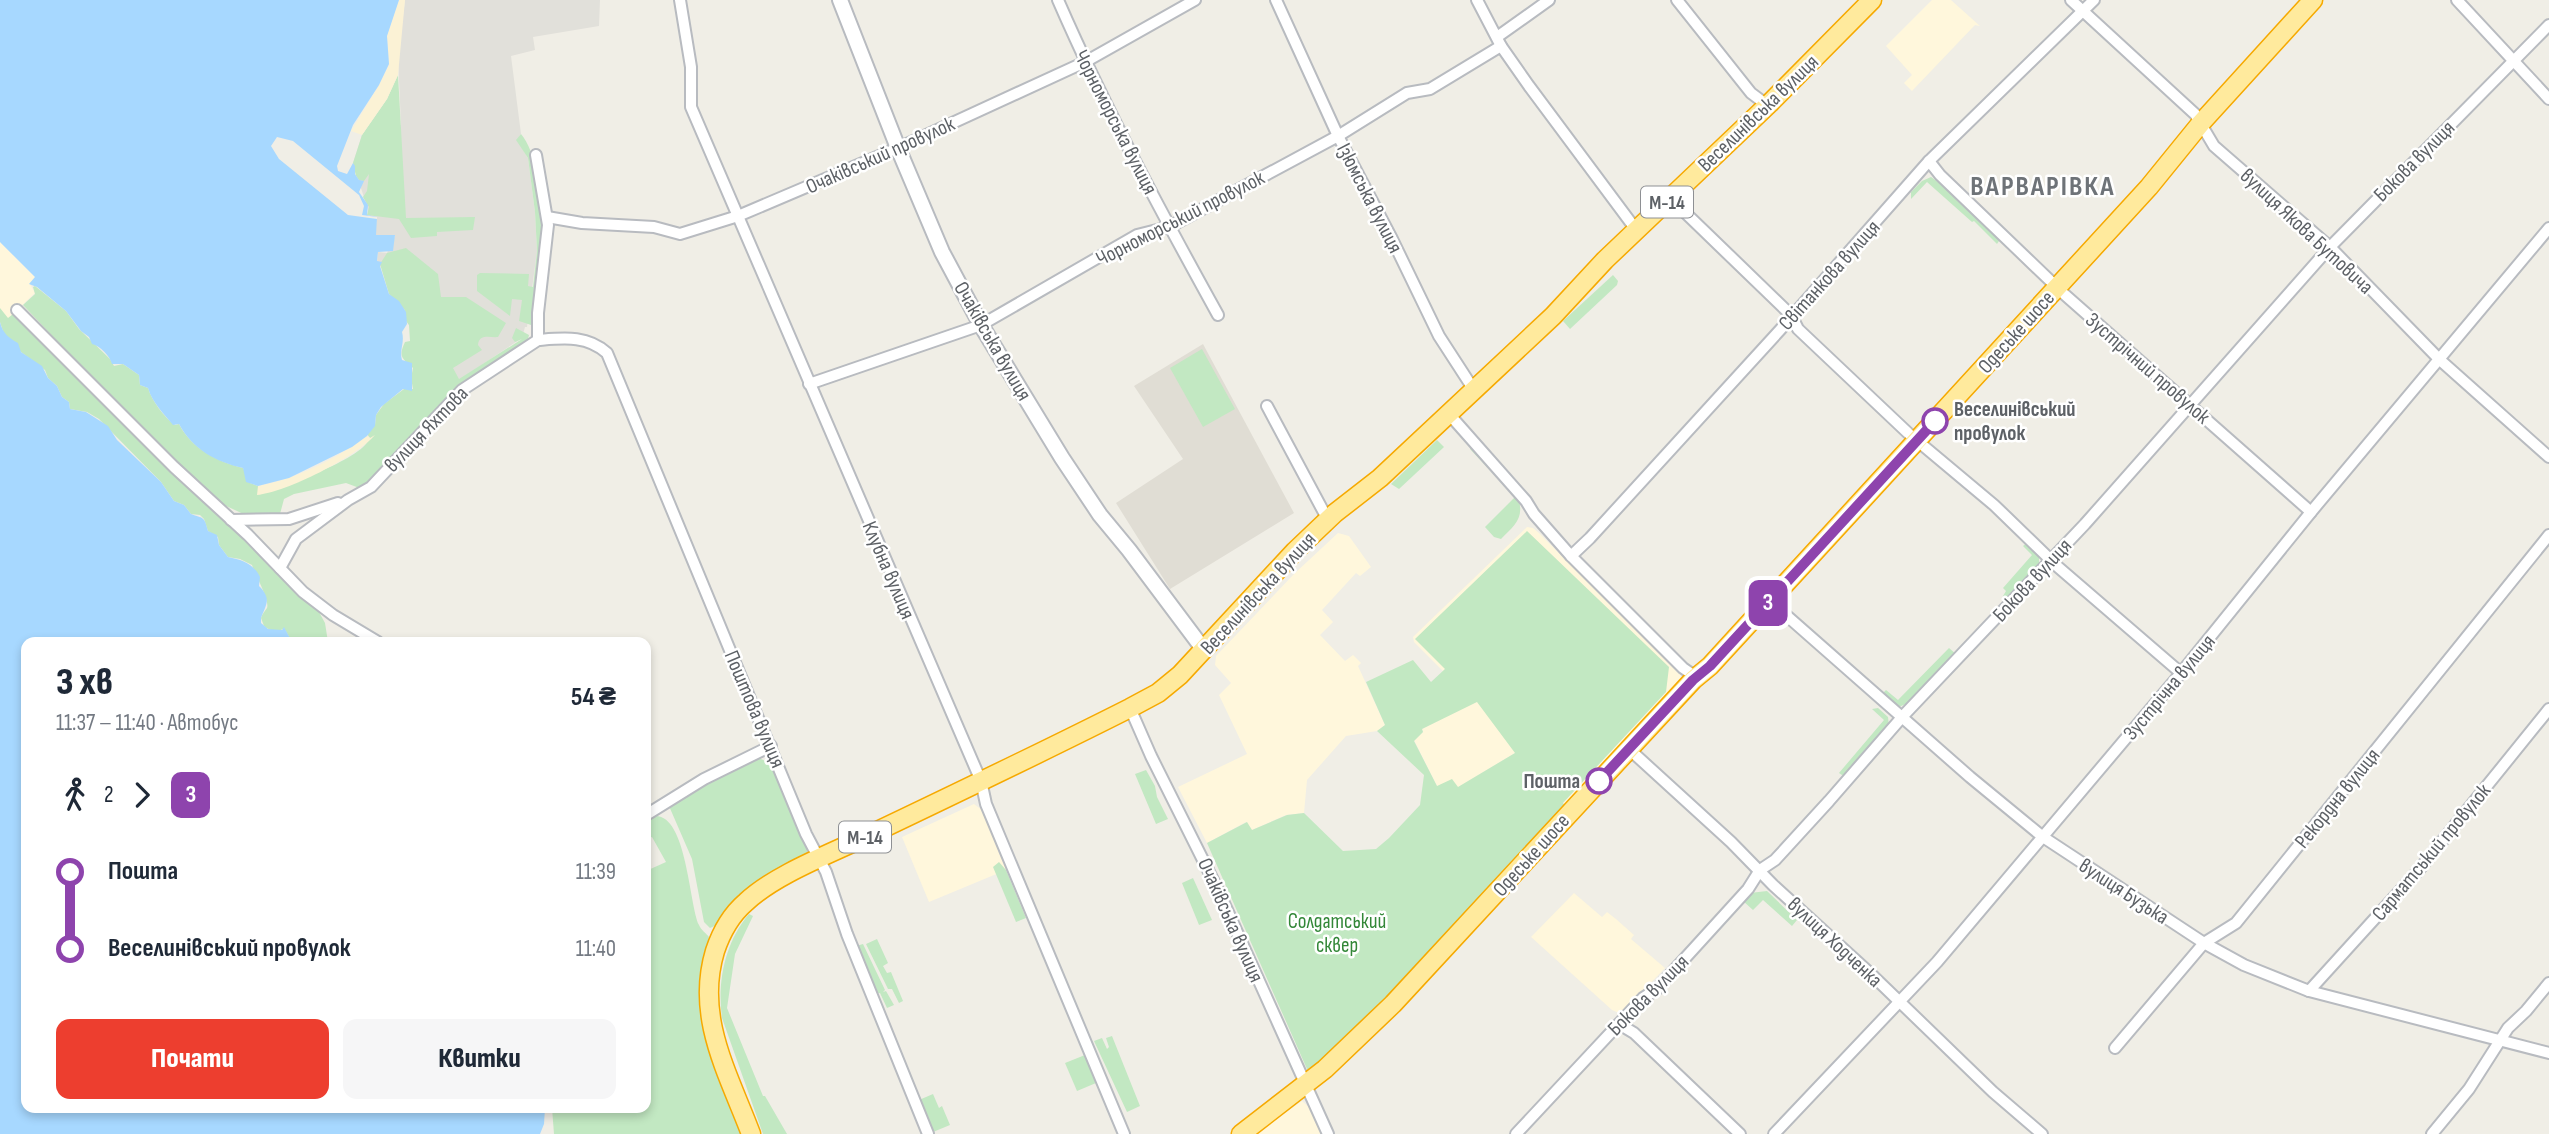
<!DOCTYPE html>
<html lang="uk">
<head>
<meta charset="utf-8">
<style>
	body { margin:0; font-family:"Sofia Sans Condensed",sans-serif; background:#f6f6f7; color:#1f2937; height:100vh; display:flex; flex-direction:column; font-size:26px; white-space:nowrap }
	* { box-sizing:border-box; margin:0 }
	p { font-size:23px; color:#747a83 }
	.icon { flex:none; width:38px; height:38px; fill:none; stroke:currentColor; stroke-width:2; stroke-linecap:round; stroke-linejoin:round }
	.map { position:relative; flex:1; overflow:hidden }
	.details { position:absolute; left:21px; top:637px; width:630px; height:476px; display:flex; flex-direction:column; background:#fff; border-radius:14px; box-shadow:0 4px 10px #0003 }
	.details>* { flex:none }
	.badge { padding:0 14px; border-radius:10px; font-size:24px; line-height:46px }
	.map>.badge { position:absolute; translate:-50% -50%; box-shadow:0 0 0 4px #fff }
	.legs { display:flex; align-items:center; gap:10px; height:77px; padding:0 35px; font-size:23px }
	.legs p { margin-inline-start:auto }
	.headline { display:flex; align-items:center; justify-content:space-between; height:119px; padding:0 35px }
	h1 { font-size:38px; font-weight:800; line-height:52px }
	.cta { display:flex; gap:14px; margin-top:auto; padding:14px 35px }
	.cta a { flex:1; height:80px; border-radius:14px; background:#ed3e2f; color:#fff; font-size:28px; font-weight:800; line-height:80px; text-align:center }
	.cta a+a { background:#f6f6f7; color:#1f2937 }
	ul { padding:0 35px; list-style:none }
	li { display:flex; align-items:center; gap:24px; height:77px; font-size:26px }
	li i { display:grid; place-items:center; width:10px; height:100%; margin:0 9px; background:currentColor }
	li i::after { content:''; width:18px; height:18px; margin:-9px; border:5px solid; border-radius:50%; background:#fff }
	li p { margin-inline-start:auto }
	li:first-child i { background:linear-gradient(#0000 50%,currentColor 0) }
	li:last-child i { background:linear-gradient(currentColor 50%,#0000 0) }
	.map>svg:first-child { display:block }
	.commercial { fill:#fff7dc }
	.industrial { fill:#e1e0da }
	.education { fill:#e0ddd4 }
	.green { fill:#c2e8c2; fill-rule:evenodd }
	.sand { fill:#fbf2d5 }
	.water { fill:#a7d8ff }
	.pier { fill:#f0eee6 }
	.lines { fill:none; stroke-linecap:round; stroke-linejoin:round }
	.minor-casing { stroke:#b8bbc0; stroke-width:14 }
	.tertiary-casing { stroke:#b8bbc0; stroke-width:18 }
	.trunk-casing { stroke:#f6a900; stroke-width:21 }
	.minor { stroke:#fff; stroke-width:10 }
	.tertiary { stroke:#fff; stroke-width:14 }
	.trunk { stroke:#ffea9d; stroke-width:18 }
	.line-1-casing { stroke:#fff; stroke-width:16 }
	.line-1 { stroke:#8e44ad; stroke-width:10 }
	.stop-1-dot { fill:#fff; stroke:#8e44ad; stroke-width:3.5 }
	.labels { text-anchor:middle; stroke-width:5; stroke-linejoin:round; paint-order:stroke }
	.shield { fill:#fff; stroke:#8e9094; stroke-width:2 }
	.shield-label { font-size:19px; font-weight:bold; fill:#5d6166 }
	.street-label { font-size:21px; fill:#5d6166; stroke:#fff }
	.stop-label { font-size:21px; font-weight:bold; fill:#5d6166; stroke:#fff; text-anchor:start }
	.park-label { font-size:21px; fill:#338738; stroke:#fff }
	.district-label { font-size:28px; font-weight:bold; letter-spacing:2px; fill:#6e7378; stroke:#fff }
</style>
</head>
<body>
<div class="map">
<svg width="2549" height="1134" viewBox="0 0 2549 1134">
	<rect width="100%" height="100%" fill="#f0eee6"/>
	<g class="commercial">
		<polygon points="1932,0 1951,0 1980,26 1975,25 1912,91 1904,83 1912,75 1886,46"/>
		<polygon points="0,242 35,277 30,284 35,293 7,320 0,317"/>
		<polygon points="1527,527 1533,528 1539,533 1682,677 1566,807 1515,753 1457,788 1437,786 1414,740 1423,732 1422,729 1468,705 1445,669 1443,671 1414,642 1413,637"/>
		<polygon points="1338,533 1349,536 1371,567 1360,576 1356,573 1322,610 1333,622 1320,635 1345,661 1353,655 1361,663 1358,666 1385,725 1377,731 1346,736 1307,780 1304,813 1286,815 1252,830 1246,822 1207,843 1178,787 1247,754 1219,695 1231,683 1215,665 1216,656 1294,574"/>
		<polygon points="974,804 982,810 1006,870 929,902 902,837"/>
		<polygon points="1574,893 1602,917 1607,912 1616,919 1634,935 1631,939 1665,968 1624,1011 1619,1013 1612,1010 1531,937"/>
		<polygon points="1302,1101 1311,1109 1323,1134 1255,1134"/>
	</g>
	<polygon class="industrial" points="405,0 600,0 599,26 533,37 535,50 511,56 521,134 517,140 528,158 535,212 537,251 527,327 525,327 522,338 459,380 409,325 382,268 377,262 378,252 387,253 395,236 376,235 353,163 362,135 369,128 401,125 398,57"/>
	<polygon class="education" points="1203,344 1294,513 1170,589 1116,503 1183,459 1134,386"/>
	<g class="green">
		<polygon points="398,75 406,218 475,217 473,230 437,232 437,236 411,238 399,219 367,215 369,207 363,197 367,191 369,174 364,181 359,180 356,176 353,163 362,135 387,99"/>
		<path d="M521 134C536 151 546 204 545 227 545 259 537 292 533 324L531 325 519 321 522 300 512 299 510 316 477 291V275L480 273 529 274 528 286 533 287 537 251 535 212 528 158 516 140Z"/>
		<polygon points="1931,177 1952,192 2001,238 1997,244 1974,221 1972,222 1927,182 1911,199 1911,192 1922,181"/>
		<path d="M406 248 438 274 441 297H466L506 323 498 337C491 338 479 333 478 345L482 350 453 368 459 379 522 339 515 342 512 338 516 328 529 335 527 343 476 375 362 489 346 483 294 494 284 499 280 514 250 517 224 505 178 463 97 381H95L23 305 35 294 33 287 35 286 66 311 79 329 110 359 114 366 123 364 139 375 140 385 148 388C152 401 164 417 175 425L179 424C191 448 218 462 243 468L250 483 258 486V494C283 485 359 462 370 438L367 434 375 425 376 415 384 404 404 389H413L411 378 413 368C402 358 398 357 405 342L410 341 409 325 406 321 405 310 389 294 380 264 387 253Z"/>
		<polygon points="1613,275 1618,281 1617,285 1570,329 1563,321"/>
		<path d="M0 308 8 318 13 314 319 612 325 623 328 642H292L284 628C279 633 269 631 264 626L261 618C262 614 265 611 267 608 270 601 255 574 252 565L240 559 228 557 219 545 218 537 208 531 204 519 200 515 191 514 184 505 174 501 161 482 99 419 87 412 70 409 69 402 62 397 57 386 48 378 45 370 21 352 4 334 0 322Z"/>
		<polygon points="1202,349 1235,409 1203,427 1170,368"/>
		<polygon points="1437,440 1444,447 1399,489 1391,484"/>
		<path d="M1471 447 1519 501C1524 519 1513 527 1501 539L1494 537 1485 527 1515 497 1470 449Z"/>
		<path d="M1527 531 1669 667 1666 692 1563 803 1566 807 1371 1017 1311 1070 1307 1069 1207 843 1247 822 1252 830 1287 815 1304 813 1343 851 1376 849 1389 838 1420 805 1424 775 1377 731 1385 725 1366 682 1413 660 1431 682 1445 669 1415 639ZM1477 702 1515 753 1458 787 1452 779 1437 786 1414 741 1423 732 1422 729Z"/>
		<polygon points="2028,542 2039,555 2039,565 2008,601 2003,596 2006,591 2003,588 2032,555 2023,546"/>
		<polygon points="1949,648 1957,655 1910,702 1899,707 1882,694 1886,690 1898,700"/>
		<polygon points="1878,708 1888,717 1889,726 1845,777 1839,773 1884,720 1872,709"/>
		<polygon points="756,757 768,762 774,769 807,848 807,853 717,925 710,928 704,922 692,859 669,806 705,781"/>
		<polygon points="1146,770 1155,786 1157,797 1168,819 1156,824 1135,774"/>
		<path d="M654 816C687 813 689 904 699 925 701 930 706 933 709 937L701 980V1018L743 1134H554L552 1108H646V871L666 862 652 837 646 839V821Z"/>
		<polygon points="999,862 1006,870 1026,918 1016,922 993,867"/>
		<polygon points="1193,878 1212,920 1199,925 1182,883"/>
		<polygon points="1767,891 1797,920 1792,926 1763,900 1753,910 1743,901 1750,893"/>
		<path d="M749 914 753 916 735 954 727 1008 763 1096H765L787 1134H763L722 1018C717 982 725 942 749 914Z"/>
		<polygon points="877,939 888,963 883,966 887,973 891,972 903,1001 899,1003 892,989 888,989 866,944"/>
		<polygon points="863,944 885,990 883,992 886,991 894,1005 887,1008 880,993 876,994 856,946"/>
		<polygon points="1112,1036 1140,1106 1127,1112 1094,1041 1102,1038 1107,1049 1109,1047 1106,1038"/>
		<polygon points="1085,1055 1096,1083 1077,1091 1065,1063"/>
		<polygon points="933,1094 939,1108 942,1106 950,1125 933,1132 919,1100"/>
	</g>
	<g class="sand">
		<polygon points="399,0 405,0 398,75 387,99 362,135 351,131 379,85 389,65 387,36"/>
		<path d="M375 435C356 457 287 492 257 495L258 486C296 479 336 459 367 436L370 438Z"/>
	</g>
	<g class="water">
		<path d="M0 0H399L387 36 389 64 379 85 353 125 337 166 338 171 347 174 353 163 355 166V174L359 180 364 181 359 192 368 205 367 215 377 217 376 235H395L393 251 378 252 377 261 382 262 380 266 389 294 399 301 406 312 407 324 402 332C405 343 399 350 402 360L412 363V391L403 389 381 407 376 415 375 426 367 436 352 447 289 478 258 486 246 482 243 468C216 462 192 449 179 424L173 425C164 414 152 402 148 388L140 385 139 375 123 364H112C110 356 100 346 92 344L89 337 81 331 66 311 37 287 29 284 35 277 0 242Z"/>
		<path d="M0 322C3 334 9 338 18 343L21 352 42 366 48 378 57 386 62 397 69 402 70 409 86 412 108 426 117 440 161 482 174 501 184 505 191 514C203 519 204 515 208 531L217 535 219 545 228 557C242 560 253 563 260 577L259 586C272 599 266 604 261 618V623L268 629 282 630 284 627 292 642H26V1108H545L544 1124 540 1134H0Z"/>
	</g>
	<polygon class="pier" points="277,137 293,141 359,195 364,206 362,215 377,217 377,219 348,215 279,159 271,146"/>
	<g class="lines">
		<g class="minor-casing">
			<g id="minor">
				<polyline points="680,0 691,67 691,107 981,781 986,804 1124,1134"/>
				<path d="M1058 0C1105 108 1161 212 1218 315"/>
				<polyline points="1276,0 1338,136 1392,239 1439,336 1474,390"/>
				<polyline points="1477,0 1501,46 1529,86 1637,231"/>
				<polyline points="1677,0 1751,93 1767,105"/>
				<polyline points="2071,0 2195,114 2214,146 2330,247 2440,360 2549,457"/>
				<polyline points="2457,0 2549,99"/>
				<polyline points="1497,37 1549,0"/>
				<polyline points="536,155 548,225 538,313 538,340"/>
				<polyline points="1929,161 1940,175 2064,294 2311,512"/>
				<polyline points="1670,198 1791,315 1798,329 1908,433 1994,505 2058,567 2181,673"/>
				<polyline points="547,217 582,223 654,227 680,234 738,216 898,148 1085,62 1195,0"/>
				<polyline points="17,310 174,467 248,535 303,592 333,615 378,642"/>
				<path d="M538 340C564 338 587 335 607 353L806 834 826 872 847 934 928 1134"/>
				<polyline points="809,384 981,325 1137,235 1169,227 1338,136 1407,93 1430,89 1501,46"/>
				<polyline points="1267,406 1328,520"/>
				<polyline points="1449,414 1526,501 1534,514 1571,556 1683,668 1696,677"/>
				<polyline points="231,520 289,519 338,503"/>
				<polyline points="1571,556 1590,538 1780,330 1929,161 2094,0"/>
				<polyline points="280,568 296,539 348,500 371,487 462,390 538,340"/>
				<polyline points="1770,601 1970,777 2043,837 2204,943 2244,965 2309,991 2549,1053"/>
				<polyline points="1130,708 1151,756 1218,890 1328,1134"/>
				<polyline points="1629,749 1731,842 1773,885 1874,977 1993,1092 2042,1134"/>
				<polyline points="646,815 704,779 771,746"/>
				<polyline points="2309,991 2418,871 2549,709"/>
				<polyline points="1619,1024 1634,1033 1740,1134"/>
				<polyline points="2115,1048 2204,943 2236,923 2549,535"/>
				<polyline points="1516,1134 1643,998 1657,989 1748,889 1760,870 1775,860 1829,801 1903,716 2085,524 2330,247 2549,25"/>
				<polyline points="1774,1134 1937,962 2181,673 2311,512 2549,228"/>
				<polyline points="2432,1134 2469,1089 2508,1028 2526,1011 2549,983"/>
			</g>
		</g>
		<g class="tertiary-casing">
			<polyline id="tertiary" points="840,0 898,148 942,252 981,325 1062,458 1100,515 1129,550 1204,650"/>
		</g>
		<g class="trunk-casing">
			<g id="trunk">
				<path d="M751 1134C728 1073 695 1017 715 951 721 933 732 914 746 902 776 874 830 854 867 836 955 794 1043 752 1130 708L1158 693 1180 675 1295 551 1335 513 1380 478 1553 316 1605 260 1770 103 1872 0"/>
				<polyline points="1241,1134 1325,1069 1393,1004 1693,680 1710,666 2149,187 2201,123 2313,0"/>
			</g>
		</g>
		<use href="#minor" class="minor"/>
		<use href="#tertiary" class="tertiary"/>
		<use href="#trunk" class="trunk"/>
	</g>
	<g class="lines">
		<g class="line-1-casing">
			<polyline id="line-1" points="1599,781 1693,680 1710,666 1935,421"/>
		</g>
		<use href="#line-1" class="line-1"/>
	</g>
	<g class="stop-1-dot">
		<circle cx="1935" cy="421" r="12"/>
		<circle cx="1599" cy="781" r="12"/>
	</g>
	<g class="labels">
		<g class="shield">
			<rect x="1641" y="186.5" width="52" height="31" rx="5"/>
			<rect x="839" y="821.5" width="52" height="31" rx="5"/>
		</g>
		<g class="shield-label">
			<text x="1667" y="209">М-14</text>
			<text x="865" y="844">М-14</text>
		</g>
		<g class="street-label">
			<text transform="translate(1758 113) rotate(-44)" y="7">Веселинівська вулиця</text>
			<text transform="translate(1116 122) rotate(63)" y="7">Чорноморська вулиця</text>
			<text transform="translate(880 155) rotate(-24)" y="7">Очаківський провулок</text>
			<text transform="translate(2414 161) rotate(-45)" y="7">Бокова вулиця</text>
			<text transform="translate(1370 198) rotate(63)" y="7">Ізюмська вулиця</text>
			<text transform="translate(1180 218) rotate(-27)" y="7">Чорноморський провулок</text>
			<text transform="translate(2307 231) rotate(43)" y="7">вулиця Якова Бутовича</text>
			<text transform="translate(1829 275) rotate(-48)" y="7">Світанкова вулиця</text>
			<text transform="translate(2016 332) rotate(-48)" y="7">Одеське шосе</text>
			<text transform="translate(993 341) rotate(60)" y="7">Очаківська вулиця</text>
			<text transform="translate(2148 368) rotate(41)" y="7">Зустрічний провулок</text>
			<text transform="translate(426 429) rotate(-46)" y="7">вулиця Яхтова</text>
			<text transform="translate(889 570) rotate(67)" y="7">Клубна вулиця</text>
			<text transform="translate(2032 580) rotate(-47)" y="7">Бокова вулиця</text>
			<text transform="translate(1258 593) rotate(-47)" y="7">Веселинівська вулиця</text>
			<text transform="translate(2169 687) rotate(-50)" y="7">Зустрічна вулиця</text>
			<text transform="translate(755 709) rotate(67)" y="7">Поштова вулиця</text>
			<text transform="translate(2337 798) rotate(-51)" y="7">Рекордна вулиця</text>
			<text transform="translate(2431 852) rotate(-50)" y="7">Сарматський провулок</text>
			<text transform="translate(1531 855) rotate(-48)" y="7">Одеське шосе</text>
			<text transform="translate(2124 891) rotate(33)" y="7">вулиця Бузька</text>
			<text transform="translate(1231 920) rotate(66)" y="7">Очаківська вулиця</text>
			<text transform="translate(1835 942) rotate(43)" y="7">вулиця Ходченка</text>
			<text transform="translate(1648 995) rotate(-45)" y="7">Бокова вулиця</text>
		</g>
		<g class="stop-label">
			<text x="1954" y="416">Веселинівський<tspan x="1954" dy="24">провулок</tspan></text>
			<text x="1580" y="788" text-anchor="end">Пошта</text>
		</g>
		<g class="park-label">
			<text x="1337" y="928">Солдатський<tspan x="1337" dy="24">сквер</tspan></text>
		</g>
		<g class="district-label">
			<text x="2043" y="195">ВАРВАРІВКА</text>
		</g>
	</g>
</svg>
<b class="badge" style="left:1768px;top:603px;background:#8e44ad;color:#fff">3</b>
<section class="details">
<div class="headline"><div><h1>3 хв</h1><p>11:37 – 11:40 · Автобус</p></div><b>54 ₴</b></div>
<div class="legs"><svg class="icon" aria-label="walk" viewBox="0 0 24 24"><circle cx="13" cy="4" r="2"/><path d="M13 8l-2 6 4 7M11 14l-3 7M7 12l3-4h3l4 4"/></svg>2<svg class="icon" aria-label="forward" viewBox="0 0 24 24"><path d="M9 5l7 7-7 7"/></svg><b class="badge" style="background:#8e44ad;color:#fff">3</b></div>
<ul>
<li><i style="color:#8e44ad"></i><b>Пошта</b><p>11:39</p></li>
<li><i style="color:#8e44ad"></i><b>Веселинівський провулок</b><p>11:40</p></li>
</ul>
<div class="cta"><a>Почати</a><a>Квитки</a></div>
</section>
</div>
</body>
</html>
